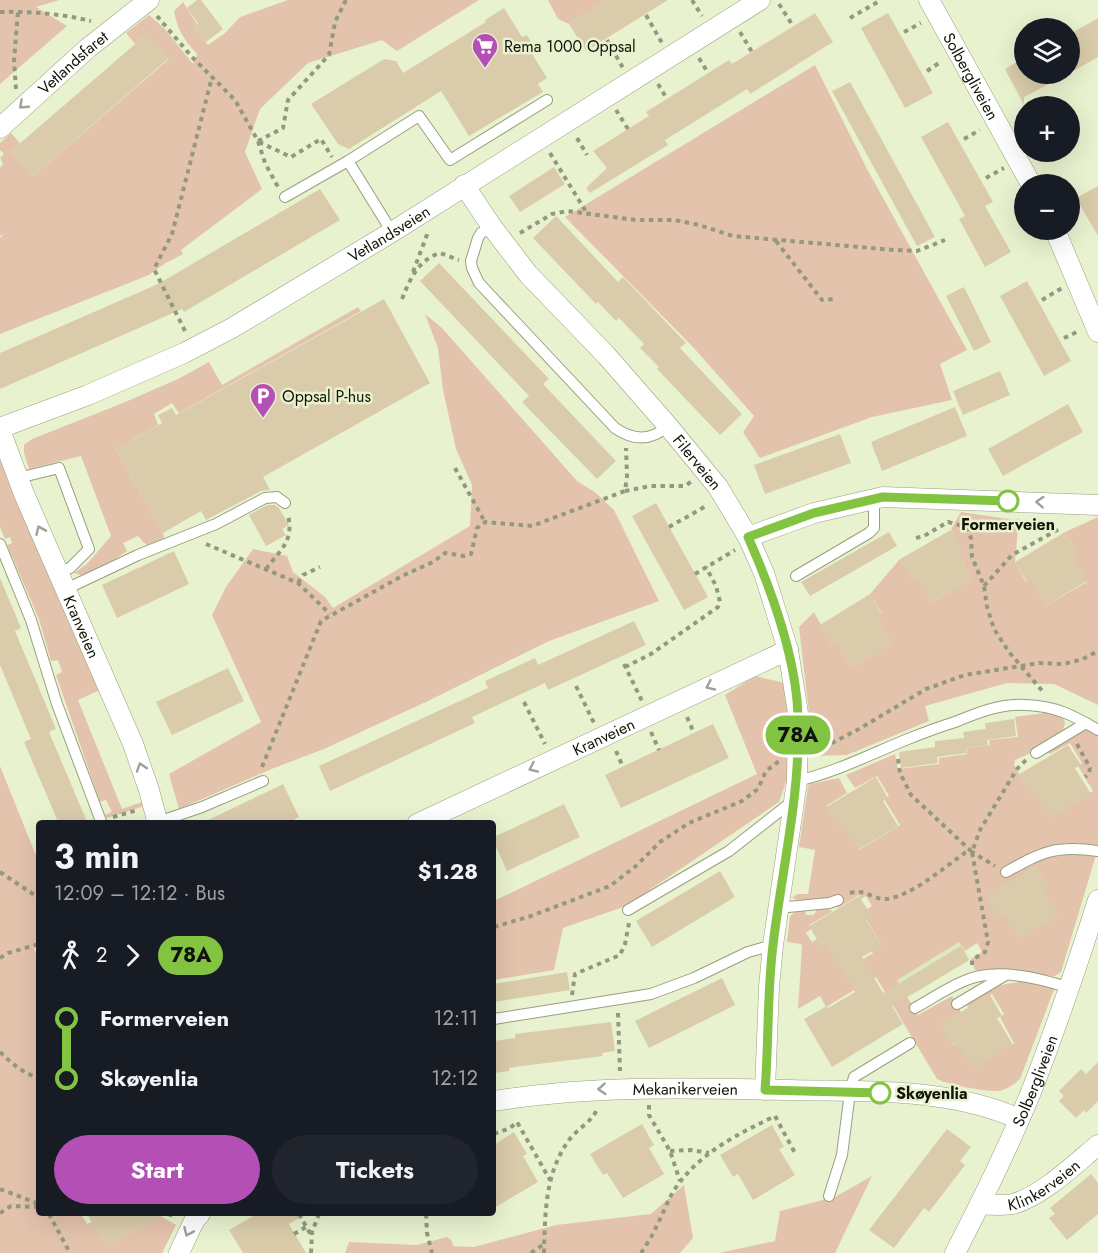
<!DOCTYPE html>
<html lang="en">
<head>
<meta charset="utf-8">
<style>
	body { margin:0; font-family:Jost,sans-serif; background:#20242c; color:#f1f3f6; height:100vh; display:flex; flex-direction:column; font-size:22px; white-space:nowrap }
	* { box-sizing:border-box; margin:0 }
	p { font-size:20px; color:#9ea1a6 }
	.icon { flex:none; width:33px; height:33px; fill:none; stroke:currentColor; stroke-width:2; stroke-linecap:round; stroke-linejoin:round }
	.map { position:relative; flex:1; overflow:hidden }
	.panel { position:absolute; left:36px; top:820px; width:460px; height:396px; display:flex; flex-direction:column; background:#171b24; border-radius:6px; box-shadow:0 6px 24px #0002 }
	.panel>* { flex:none }
	.badge { padding:0 12px; border-radius:20px; font-size:21px; line-height:39px }
	.buttons { position:absolute; left:1014px; top:18px; display:grid; gap:12px }
	.buttons a { display:grid; place-items:center; width:66px; height:66px; border-radius:50%; background:#171b24; box-shadow:0 6px 24px #0002; font-size:30px }
	.map>.badge { position:absolute; translate:-50% -50%; box-shadow:0 0 0 3px #fff }
	.legs { display:flex; align-items:center; gap:9px; height:66px; padding:0 18px; font-size:20px }
	.legs p { margin-inline-start:auto }
	.summary { display:flex; align-items:center; justify-content:space-between; height:102px; padding:0 18px }
	h1 { font-size:33px; font-weight:700; line-height:45px }
	.action { display:flex; gap:12px; margin-top:auto; padding:12px 18px }
	.action a { flex:1; height:69px; border-radius:36px; background:#b34fb5; color:#fff; font-size:24px; font-weight:700; line-height:69px; text-align:center }
	.action a+a { background:#20242c; color:#f1f3f6 }
	ul { padding:0 18px; list-style:none }
	li { display:flex; align-items:center; gap:21px; height:60px; font-size:22px }
	li i { display:grid; place-items:center; width:9px; height:100%; margin:0 8px; background:currentColor }
	li i::after { content:''; width:15px; height:15px; margin:-8px; border:4px solid; border-radius:50%; background:#171b24 }
	li p { margin-inline-start:auto }
	li:first-child i { background:linear-gradient(#0000 50%,currentColor 0) }
	li:last-child i { background:linear-gradient(currentColor 50%,#0000 0) }
	.map>svg:first-child { display:block }
	.built { fill:#dee8bd }
	.green { fill:#e4c3ac }
	.building { fill:#daccab }
	.lines { fill:none; stroke-linecap:round; stroke-linejoin:round }
	.lane-casing { stroke:#979f7e; stroke-width:12 }
	.street-casing { stroke:#979f7e; stroke-width:21 }
	.path { stroke:#939980; stroke-width:4; stroke-dasharray:4.5 4.5; stroke-linecap:butt }
	.lane { stroke:#fff; stroke-width:10 }
	.street { stroke:#fff; stroke-width:20 }
	.oneway { stroke:#a0a19c }
	.line-1-casing { stroke:#fff; stroke-width:14 }
	.line-1 { stroke:#82c341; stroke-width:9 }
	.stop-1-dot { fill:#fff; stroke:#82c341; stroke-width:3 }
	.labels { text-anchor:middle; stroke-width:5; stroke-linejoin:round; paint-order:stroke }
	.poi-label { font-size:16px; fill:#121408; stroke:#e9f2cf; text-anchor:start }
	.street-label { font-size:16px; fill:#121408; stroke:#e9f2cf }
	.stop-label { font-size:16px; font-weight:bold; fill:#121408; stroke:#e9f2cf }
</style>
</head>
<body>
<div class="map">
<svg width="1098" height="1253" viewBox="0 0 1098 1253">
	<rect width="100%" height="100%" fill="#e9f2cf"/>
	<polygon class="built" points="959,941 970,960 907,998 896,980"/>
	<g class="green">
		<polygon points="0,0 59,0 36,7 67,26 0,84"/>
		<path d="M288 0H479L397 51 382 40 308 63 260 109 245 152 262 189 181 250 183 254 164 264 149 275 0 334V238L4 234 0 236V168L3 164 0 158 4 154 0 150V143L11 133 20 143 11 151 33 176 169 59 147 34 135 44 126 33 149 15 164 28 193 64 197 54C184 40 177 29 174 11L183 2 197 24 194 27 208 45 224 34 240 17Z"/>
		<polygon points="548,0 607,0 569,24 558,19"/>
		<polygon points="815,65 866,167 967,350 940,364 952,400 872,417 760,458 743,432 754,416 693,347 565,217"/>
		<polygon points="358,307 361,311 179,413 172,403 154,414 158,425 116,449 163,533 164,538 149,546 144,543 138,536 123,543 127,551 101,569 83,576 74,573 87,564 111,536 81,456 29,469 24,453 24,445 32,439 123,403 178,379 209,362 222,385"/>
		<polygon points="425,314 442,328 577,481 596,493 614,510 659,601 549,641 428,701 324,749 274,768 179,809 169,774 261,722 212,615 226,587 253,549 287,556 293,572 325,597 333,608 470,526 472,485 456,449 443,390 438,348"/>
		<polygon points="0,459 100,690 78,700 122,809 142,802 144,806 107,818 105,815 112,812 106,800 100,802 56,675 62,672 58,660 51,661 39,619 7,545 12,543 10,537 5,539 0,527"/>
		<polygon points="961,512 1015,520 1019,518 1015,562 1026,582 1032,580 1047,605 1087,582 1072,556 1077,553 1065,532 1098,517 1098,705 1054,684 1007,683 925,706 929,721 847,755 814,756 799,627 814,612 832,645 837,642 852,667 892,643 877,618 882,614 870,594 900,559 912,579 917,577 932,602 972,579 958,553 962,550 951,529"/>
		<polygon points="755,676 785,683 793,762 779,802 626,906 563,928 554,970 494,980 494,901 757,774 725,695"/>
		<path d="M1053 712 1062 715 1065 723 1063 730 1035 747V751L1015 760 1014 765 1031 794 1036 792 1051 817 1093 791 1078 766 1082 763 1070 743 1050 754 1047 750 1080 731 1087 730 1098 737V845L1067 843 1036 850 1001 871 1006 878 1041 858 1063 852 1096 855 1061 972 1055 976 975 970 971 959 982 952 977 943 965 951 959 942 897 980 918 1015 952 996 961 1012 941 1024 953 1045 958 1042 973 1067 1014 1043 1000 1017 1004 1014 992 994 968 1008 966 1003C1000 982 1016 977 1055 987L1020 1079C1014 1084 1008 1089 999 1091 988 1092 948 1085 937 1079L876 977 826 1007 820 996 798 1009 802 946 801 944 787 942 790 916 797 911 805 909 806 915H813L816 912 815 909 821 907 833 911 809 925 811 929 806 933 812 942 817 939 826 942 853 965 873 953 871 950 881 944 866 919 867 909 872 906 866 896 861 899 859 895 838 908 835 896C821 899 806 904 792 898L797 894H808L815 850 799 847 808 786 810 784 839 778 847 793 826 806 838 827 843 824 859 850 900 825 884 799 889 796 877 776 855 788 846 775 895 754 898 769 939 764V758L967 754V748L990 745 989 740 1018 737 1015 717Z"/>
		<polygon points="0,766 39,863 39,939 33,946 39,962 39,1214 81,1214 87,1224 92,1222 107,1247 149,1223 144,1214 157,1214 176,1225 162,1253 0,1253"/>
		<polygon points="872,1176 835,1253 719,1253 775,1241 780,1211 835,1197"/>
		<polygon points="684,1185 693,1238 680,1253 345,1253 349,1242 417,1245 447,1237 452,1241 453,1246 474,1247 556,1225 651,1214"/>
	</g>
	<g class="building">
		<polygon points="197,0 201,0 223,29 206,42 194,27 198,23 187,8"/>
		<polygon points="607,0 668,0 586,51 569,24"/>
		<polygon points="504,8 522,37 527,35 535,49 531,52 547,78 538,84 543,92 469,136 441,91 349,149 338,144 311,104 384,59 396,61 403,73 486,22 485,20"/>
		<polygon points="815,13 833,42 750,94 747,89 665,140 668,145 590,193 586,188 607,168 593,151 649,116 646,112 729,60 732,64"/>
		<polygon points="888,13 933,93 905,108 861,28"/>
		<polygon points="1098,18 1098,57 1070,73 1070,34"/>
		<polygon points="148,33 169,58 33,176 11,151"/>
		<polygon points="1024,58 1024,74 1068,74 1024,97 1024,105 1005,69"/>
		<polygon points="850,82 935,237 917,246 832,91"/>
		<polygon points="948,122 993,202 985,206 1011,252 985,267 959,219 965,216 921,137"/>
		<polygon points="554,167 565,184 520,212 509,196"/>
		<polygon points="1098,186 1098,236 1076,198"/>
		<polygon points="320,189 340,220 184,312 182,309 0,389 0,353 158,284"/>
		<polygon points="556,216 618,282 623,277 686,343 680,348 742,414 720,435 657,369 659,367 640,348 644,344 619,318 616,321 598,302 596,304 533,238"/>
		<polygon points="439,263 549,379 543,384 616,461 597,479 522,402 529,396 420,281"/>
		<polygon points="1027,281 1071,361 1044,376 1000,296"/>
		<polygon points="964,287 991,342 974,351 946,296"/>
		<polygon points="384,299 430,383 263,477 270,490 261,491 206,520 201,511 163,533 116,449 162,423 158,415 172,408 176,415"/>
		<polygon points="1000,371 1010,395 963,415 953,391"/>
		<polygon points="1068,404 1083,432 1003,476 988,449"/>
		<polygon points="955,407 967,436 882,471 871,442"/>
		<polygon points="840,434 851,463 765,494 754,465"/>
		<polygon points="656,503 708,597 684,610 632,516"/>
		<polygon points="267,505 275,505 279,508 289,525 282,529 286,535 266,546 249,515"/>
		<polygon points="951,530 963,550 958,553 972,579 932,602 917,577 912,579 900,559"/>
		<polygon points="889,532 897,546 810,596 801,582"/>
		<polygon points="1065,532 1077,553 1072,556 1087,581 1047,605 1032,580 1027,582 1015,562"/>
		<polygon points="174,551 189,584 117,618 102,585"/>
		<polygon points="0,578 21,628 15,631 56,729 49,732 88,824 59,824 24,742 31,739 0,665"/>
		<polygon points="870,594 882,615 877,618 892,643 852,667 837,642 832,645 820,625"/>
		<polygon points="634,621 646,645 548,690 545,683 472,717 475,723 330,791 319,766 488,688 485,681 535,658 538,665"/>
		<polygon points="228,668 244,701 172,735 156,702"/>
		<polygon points="1014,719 1016,736 987,740 988,745 966,748 967,753 937,757 938,763 901,768 899,752 935,747 935,741 964,738 963,732 985,729 986,731 985,723"/>
		<polygon points="713,724 729,758 621,808 605,775"/>
		<polygon points="1068,745 1081,765 1075,768 1091,794 1051,818 1036,793 1031,796 1018,775"/>
		<polygon points="876,777 888,798 883,801 898,826 858,850 843,825 838,828 826,807"/>
		<polygon points="283,784 299,817 286,824 200,824"/>
		<polygon points="564,804 580,837 507,871 494,842 494,837"/>
		<polygon points="1036,866 1048,886 1043,889 1059,915 1019,939 1004,914 999,917 986,896"/>
		<polygon points="720,871 735,897 652,947 636,921"/>
		<polygon points="859,896 872,917 866,920 882,946 862,957 883,993 961,946 969,960 892,1006 903,1024 832,1067 804,1019 827,1006 828,1008 855,992 826,944 821,946 809,926"/>
		<polygon points="567,972 570,990 494,1002 494,984"/>
		<polygon points="722,978 735,1005 649,1048 635,1021"/>
		<polygon points="990,995 1002,1016 997,1018 1013,1045 972,1068 957,1042 952,1045 940,1024"/>
		<polygon points="611,1022 615,1051 602,1053 603,1056 522,1066 509,1068 509,1071 494,1073 494,1041 515,1038 515,1034"/>
		<polygon points="1098,1062 1098,1101 1086,1113 1084,1110 1076,1118 1059,1101 1064,1096 1059,1091 1081,1069 1086,1074"/>
		<polygon points="642,1124 654,1145 649,1148 664,1174 623,1198 607,1173 603,1175 590,1154"/>
		<polygon points="772,1125 784,1147 779,1149 795,1175 753,1200 738,1174 733,1177 720,1155"/>
		<polygon points="947,1129 971,1147 960,1161 965,1165 929,1212 924,1208 894,1248 869,1230"/>
		<polygon points="514,1132 527,1154 523,1156 538,1182 494,1208 494,1145"/>
		<polygon points="1091,1174 1098,1183 1098,1214 1067,1240 1049,1218 1055,1214 1050,1208"/>
		<polygon points="87,1214 165,1214 107,1247"/>
		<polygon points="257,1214 306,1214 289,1224 306,1253 243,1253 229,1230"/>
	</g>
	<g class="lines">
		<g class="lane-casing">
			<g id="lane">
				<polyline points="348,161 392,232"/>
				<polyline points="285,197 348,161 419,116 450,160 547,100"/>
				<path d="M492 227 481 233 478 238 471 261 472 268 479 283 615 428C634 441 651 441 668 426"/>
				<polyline points="18,478 59,468 89,549 70,568 59,572"/>
				<polyline points="0,544 31,620 57,704 102,824"/>
				<polyline points="796,576 869,533 874,528 874,499"/>
				<polyline points="66,589 138,555 216,524 265,498 277,497 285,503"/>
				<polyline points="1036,753 1086,723"/>
				<path d="M797 781C836 772 871 754 908 739 923 733 939 727 955 722 977 713 1001 703 1026 705 1055 706 1073 715 1098 730"/>
				<polyline points="158,822 202,807 263,781"/>
				<path d="M1006 872C1042 852 1055 845 1098 851"/>
				<polyline points="778,908 829,903 838,900"/>
				<polyline points="628,910 729,851 794,800"/>
				<polyline points="957,1004 1004,976"/>
				<path d="M915 1008C931 999 947 988 964 981 996 967 1039 978 1070 988"/>
				<polyline points="494,1019 651,994 694,978 748,952 773,945"/>
				<polyline points="829,1196 842,1155 850,1092 854,1077 910,1043"/>
			</g>
		</g>
		<g class="street-casing">
			<g id="street">
				<path id="s1" d="M929 0 1031 184"/>
				<path id="s2" d="M0 128 88 48 149 0"/>
				<path id="s3" d="M464 185 492 227 528 274 606 355 668 426 718 487 748 537 764 573 788 650 798 713 797 781 773 945 769 987 765 1090"/>
				<polyline points="1055,230 1098,332"/>
				<path id="s4" d="M0 428 88 395 184 353 232 328 392 232 760 0"/>
				<path id="s5" d="M0 430 24 494 133 744 149 790 158 824"/>
				<polyline points="748,537 814,513 883,497 1098,505"/>
				<path id="s6" d="M417 824 788 650"/>
				<path id="s7" d="M494 1101C591 1085 691 1088 790 1090 867 1092 947 1087 1019 1119"/>
				<path id="s8" d="M980 1204C991 1205 1002 1206 1013 1204 1042 1196 1075 1164 1098 1145"/>
				<polyline points="179,1253 194,1221 200,1214"/>
				<path id="s9" d="M955 1253C983 1199 1010 1144 1033 1087 1057 1025 1078 963 1098 900"/>
			</g>
		</g>
		<g class="path">
			<polyline points="692,0 702,16"/>
			<polyline points="779,4 793,26"/>
			<path d="M0 12C30 11 62 14 91 21"/>
			<polyline points="646,15 662,43"/>
			<polyline points="157,16 192,57 235,100 258,141 265,163 278,187"/>
			<polyline points="850,18 881,0"/>
			<polyline points="740,32 752,52"/>
			<polyline points="904,32 921,23"/>
			<polyline points="607,40 623,68"/>
			<polyline points="699,58 708,73"/>
			<polyline points="927,71 942,61"/>
			<polyline points="658,84 667,99"/>
			<polyline points="16,89 14,61 18,11"/>
			<polyline points="616,110 628,129"/>
			<polyline points="577,138 587,155"/>
			<polyline points="964,139 980,130"/>
			<polyline points="258,141 283,128 288,100 329,55 335,22 346,0"/>
			<polyline points="259,142 291,157 321,139 332,157"/>
			<polyline points="550,153 588,215"/>
			<polyline points="986,178 1004,168"/>
			<polyline points="520,233 552,214 567,211 636,220 675,220 699,225 733,236 894,250 917,251 945,240"/>
			<polyline points="776,241 822,300 836,299"/>
			<polyline points="413,272 428,232"/>
			<path d="M402 299C410 279 418 260 440 253L459 260"/>
			<polyline points="1042,300 1062,288"/>
			<polyline points="185,331 154,269 172,234 212,77"/>
			<polyline points="1064,338 1079,331"/>
			<polyline points="455,468 485,522"/>
			<polyline points="625,491 650,486 685,486 692,481"/>
			<polyline points="669,527 708,505"/>
			<polyline points="916,538 924,536 948,522 959,525 967,530 971,538 972,557 984,586 987,607 994,629 1009,652 1044,693"/>
			<polyline points="206,544 298,583 330,614"/>
			<path d="M266 569C281 549 294 541 288 515"/>
			<polyline points="695,574 735,550"/>
			<polyline points="298,583 303,575 320,567"/>
			<polyline points="984,586 1012,555 1059,529"/>
			<polyline points="624,664 642,701"/>
			<polyline points="625,667 651,654 718,607 720,602 716,586 706,567"/>
			<polyline points="576,686 594,723"/>
			<polyline points="524,702 545,744"/>
			<polyline points="687,717 694,733"/>
			<polyline points="651,732 659,750"/>
			<polyline points="1077,744 1090,768 1089,774 1085,777"/>
			<polyline points="815,750 822,748 859,729 926,689 965,675 1039,663 1064,664 1083,659 1098,651"/>
			<polyline points="616,751 623,767"/>
			<polyline points="898,759 900,773 911,795 971,851"/>
			<polyline points="262,767 321,621 402,576 433,562 445,553 464,556 471,554 477,528 485,522 532,526 625,491 627,476 626,448"/>
			<polyline points="113,817 138,810"/>
			<polyline points="0,872 39,898"/>
			<path d="M850 893C864 888 873 900 887 899 913 895 943 868 965 853L972 852 995 866"/>
			<polyline points="494,927 531,916 610,886 636,866 660,842 689,823 742,801 758,789 766,771 779,761"/>
			<polyline points="0,958 8,953 39,944"/>
			<polyline points="972,965 972,960 985,952 988,942 972,852 980,830 1017,769 1026,760"/>
			<polyline points="572,995 575,974 620,955 625,944 629,923"/>
			<polyline points="618,1013 620,1071"/>
			<path d="M0 1052C12 1064 23 1073 39 1078"/>
			<polyline points="649,1105 649,1115 670,1151 680,1181"/>
			<polyline points="494,1134 510,1128 517,1122 550,1180"/>
			<polyline points="670,1151 691,1150 709,1153"/>
			<polyline points="0,1189 39,1204"/>
			<polyline points="0,1213 11,1206 39,1207"/>
			<polyline points="49,1214 70,1253"/>
			<polyline points="168,1214 175,1217"/>
			<polyline points="254,1214 254,1215"/>
			<polyline points="299,1214 311,1235"/>
			<polyline points="426,1214 427,1233 432,1253"/>
			<polyline points="294,1234 306,1227"/>
			<polyline points="311,1253 312,1232 319,1214"/>
			<polyline points="531,1253 544,1244"/>
			<path d="M544 1253C545 1213 545 1173 569 1140 577 1129 593 1121 597 1109"/>
			<path d="M641 1253C647 1244 653 1235 657 1225 663 1214 667 1202 673 1192 697 1154 736 1135 775 1116L795 1153"/>
		</g>
		<use href="#lane" class="lane"/>
		<use href="#street" class="street"/>
	</g>
	<defs><path id="oneway-chevron" d="M-2-3.5L2.5 0L-2 3.5" fill="none" stroke-width="1.6" stroke-linecap="round" stroke-linejoin="round" transform="scale(1.5)"/></defs>
	<g class="oneway">
		<use href="#oneway-chevron" transform="translate(23 105) rotate(137)"/>
		<use href="#oneway-chevron" transform="translate(1040 502) rotate(-177)"/>
		<use href="#oneway-chevron" transform="translate(40 530) rotate(-114)"/>
		<use href="#oneway-chevron" transform="translate(710 686) rotate(155)"/>
		<use href="#oneway-chevron" transform="translate(141 767) rotate(-109)"/>
		<use href="#oneway-chevron" transform="translate(533 768) rotate(156)"/>
		<use href="#oneway-chevron" transform="translate(602 1089) rotate(176)"/>
		<use href="#oneway-chevron" transform="translate(188 1232) rotate(114)"/>
	</g>
	<g class="lines">
		<g class="line-1-casing">
			<path id="line-1" d="M880 1093 765 1090C769 1041 767 993 773 945 782 868 801 793 798 715 796 658 771 589 748 537L814 513 883 497 1008 501"/>
		</g>
		<use href="#line-1" class="line-1"/>
	</g>
	<defs>
		<g id="supermarket-pin" transform="scale(1.35)"><path d="M0 17L-7.5 6A9.5 9.5 0 1 1 7.5 6Z" fill="#b34fb5" stroke="#e9f2cf"/><path d="M-6-5.5h2.5l.6 2H6L4.5 2H-2.5L-4.4-4H-6ZM-1.5 3.2a1.3 1.3 0 1 0 .1 0ZM3 3.2a1.3 1.3 0 1 0 .1 0Z" fill="#fff"/></g>
		<g id="parking-pin" transform="scale(1.35)"><path d="M0 17L-7.5 6A9.5 9.5 0 1 1 7.5 6Z" fill="#b34fb5" stroke="#e9f2cf"/><path d="M-3.5-5.5H1a3.5 3.5 0 0 1 0 7H-1V5.5H-3.5ZM-1-3.4V-.6H.8a1.4 1.4 0 0 0 0-2.8Z" fill="#fff"/></g>
	</defs>
	<g fill-rule="evenodd">
		<use href="#supermarket-pin" x="485" y="46"/>
		<use href="#parking-pin" x="263" y="396"/>
	</g>
	<g class="stop-1-dot">
		<circle cx="1008" cy="501" r="10"/>
		<circle cx="880" cy="1093" r="10"/>
	</g>
	<g class="labels">
		<g class="poi-label">
			<text x="504" y="52">Rema 1000 Oppsal</text>
			<text x="282" y="402">Oppsal P-hus</text>
		</g>
		<g class="street-label">
			<text dy="6" stroke="none"><textPath href="#s2" startOffset="98">Vetlandsfaret</textPath></text>
			<text dy="6" stroke="none"><textPath href="#s1" startOffset="87">Solbergliveien</textPath></text>
			<text dy="6" stroke="none"><textPath href="#s4" startOffset="436">Vetlandsveien</textPath></text>
			<text dy="6" stroke="none"><textPath href="#s3" startOffset="363">Filerveien</textPath></text>
			<text dy="6" stroke="none"><textPath href="#s5" startOffset="213">Kranveien</textPath></text>
			<text dy="6" stroke="none"><textPath href="#s6" startOffset="206">Kranveien</textPath></text>
			<text dy="6" stroke="none"><textPath href="#s9" startOffset="190">Solbergliveien</textPath></text>
			<text dy="6" stroke="none"><textPath href="#s7" startOffset="192">Mekanikerveien</textPath></text>
			<text dy="6" stroke="none"><textPath href="#s8" startOffset="69">Klinkerveien</textPath></text>
		</g>
		<g class="stop-label">
			<text x="1008" y="530">Formerveien</text>
			<text x="896" y="1099" text-anchor="start">Skøyenlia</text>
		</g>
	</g>
</svg>
<div class="buttons">
<a><svg class="icon" aria-label="layers" viewBox="0 0 24 24"><path d="M12 4l9 5-9 5-9-5zM3 14l9 5 9-5"/></svg></a>
<a>+</a>
<a>−</a>
</div>
<b class="badge" style="left:798px;top:735px;background:#82c341;color:#111">78A</b>
<section class="panel">
<div class="summary"><div><h1>3 min</h1><p>12:09 – 12:12 · Bus</p></div><b>$1.28</b></div>
<div class="legs"><svg class="icon" aria-label="walk" viewBox="0 0 24 24"><circle cx="13" cy="4" r="2"/><path d="M13 8l-2 6 4 7M11 14l-3 7M7 12l3-4h3l4 4"/></svg>2<svg class="icon" aria-label="forward" viewBox="0 0 24 24"><path d="M9 5l7 7-7 7"/></svg><b class="badge" style="background:#82c341;color:#111">78A</b></div>
<ul>
<li><i style="color:#82c341"></i><b>Formerveien</b><p>12:11</p></li>
<li><i style="color:#82c341"></i><b>Skøyenlia</b><p>12:12</p></li>
</ul>
<div class="action"><a>Start</a><a>Tickets</a></div>
</section>
</div>
</body>
</html>
